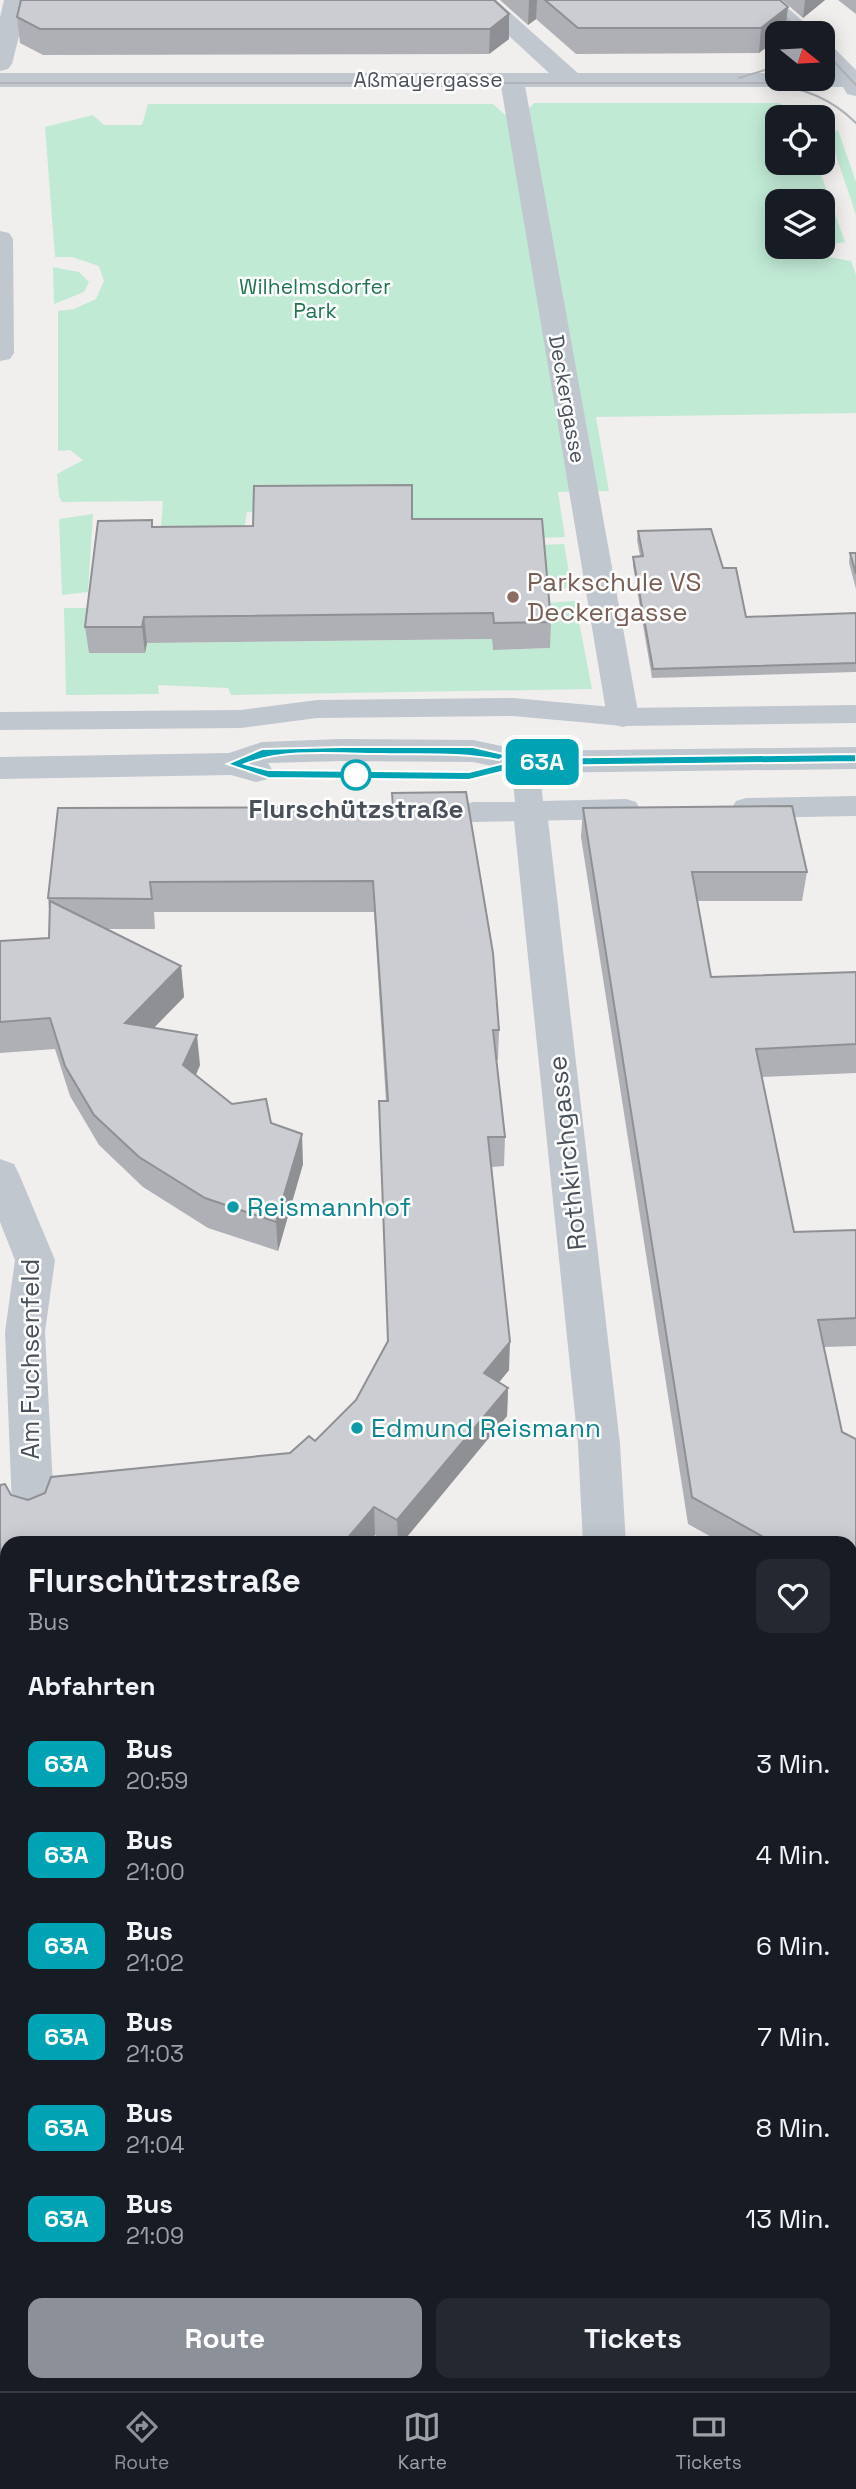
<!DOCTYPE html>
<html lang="de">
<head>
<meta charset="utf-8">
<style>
	body { margin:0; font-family:"Space Grotesk",sans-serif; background:#242831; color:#f1f3f6; height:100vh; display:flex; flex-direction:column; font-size:26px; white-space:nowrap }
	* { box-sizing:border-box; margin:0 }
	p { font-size:23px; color:#9ea1a6 }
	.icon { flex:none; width:38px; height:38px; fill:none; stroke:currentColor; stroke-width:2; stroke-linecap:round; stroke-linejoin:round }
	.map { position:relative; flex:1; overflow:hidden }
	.drawer { position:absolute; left:0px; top:1536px; width:858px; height:856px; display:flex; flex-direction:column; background:#171b24; border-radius:21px 21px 0 0; box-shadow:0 4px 18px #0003 }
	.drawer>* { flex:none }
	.badge { padding:0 14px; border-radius:10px; font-size:24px; line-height:46px }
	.needle { width:46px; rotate:108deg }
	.buttons { position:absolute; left:765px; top:21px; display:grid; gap:14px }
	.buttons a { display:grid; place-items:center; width:70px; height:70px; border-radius:14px; background:#171b24; box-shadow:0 4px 18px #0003; font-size:35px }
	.map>.badge { position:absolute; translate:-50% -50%; box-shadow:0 0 0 4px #fff }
	h2 { padding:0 28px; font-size:26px; line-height:63px }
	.round { display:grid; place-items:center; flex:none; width:74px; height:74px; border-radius:14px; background:#242831 }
	.headline { display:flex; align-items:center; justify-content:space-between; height:119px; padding:0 28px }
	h1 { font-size:33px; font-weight:700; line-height:52px }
	.action { display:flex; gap:14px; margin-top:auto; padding:14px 28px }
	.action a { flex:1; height:80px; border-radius:14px; background:#8c9099; color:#fff; font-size:28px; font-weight:700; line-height:80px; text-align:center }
	.action a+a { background:#242831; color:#f1f3f6 }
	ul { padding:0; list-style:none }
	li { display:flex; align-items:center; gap:21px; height:91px; padding:0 28px }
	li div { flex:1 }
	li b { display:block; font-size:26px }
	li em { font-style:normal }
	li .badge { min-width:77px; font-weight:700; text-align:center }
	.dock { display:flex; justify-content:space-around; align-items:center; height:98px; border-top:2px solid #363941; background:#171b24; font-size:19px; color:#9ea1a6 }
	.dock a { display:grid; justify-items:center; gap:4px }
	.dock .on { color:#8c9099 }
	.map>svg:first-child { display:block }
	.green { fill:#c1ead5; fill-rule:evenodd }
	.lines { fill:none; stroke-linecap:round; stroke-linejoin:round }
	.service { fill:#c0c7cf; fill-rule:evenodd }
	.pedestrian { fill:#c0c7cf; fill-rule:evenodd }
	.minor { fill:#c0c7cf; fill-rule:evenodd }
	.tertiary { fill:#c0c7cf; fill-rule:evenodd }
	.tram { stroke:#b1b3b8; stroke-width:2 }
	.wall { fill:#afb0b5 }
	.shaded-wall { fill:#8f9093 }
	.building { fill:#cccdd2; stroke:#8f9093; stroke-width:2 }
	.line { fill:#00a3b4; stroke:#fff; stroke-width:2 }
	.education-dot { fill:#8d6e63; stroke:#fff; stroke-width:2.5 }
	.stop-dot { fill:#fff; stroke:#00a3b4; stroke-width:3.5 }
	.culture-dot { fill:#0f9aa8; stroke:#fff; stroke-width:2.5 }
	.labels { text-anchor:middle; stroke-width:5; stroke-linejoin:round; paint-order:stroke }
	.far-street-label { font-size:21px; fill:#48505a; stroke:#fff }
	.far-park-label { font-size:21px; fill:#207452; stroke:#fff }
	.education-label { font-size:26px; fill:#785e54; stroke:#fff; text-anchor:start }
	.stop-label { font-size:26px; font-weight:bold; fill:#48505a; stroke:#fff }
	.street-label { font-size:26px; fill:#48505a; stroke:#fff }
	.culture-label { font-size:26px; fill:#0d838f; stroke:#fff; text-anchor:start }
</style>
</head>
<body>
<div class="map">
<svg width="856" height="2391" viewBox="0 0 856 2391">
	<rect width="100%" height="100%" fill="#f1eeee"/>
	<g class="green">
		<path d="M534 103H779L800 113 801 117H777V163H817L845 242 825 245 828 257 851 261 856 275V413L596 417 609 491 558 492 565 537 415 543 412 538V511L247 512 241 549 160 538 163 501 62 502 59 497 57 474 83 460 70 450 58 451V311L74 309 96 299 104 281 99 266 72 257H55L45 127 93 115 104 125H142L148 104H493L505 115H523ZM777 201H822V247H777Z"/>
		<polygon points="838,130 856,182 856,215 829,134"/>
		<polygon points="53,267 79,272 89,282 84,292 54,304"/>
		<polygon points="93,514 88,592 62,595 59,519"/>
		<polygon points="564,544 572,588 545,590 541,545"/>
		<polygon points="575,601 592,689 231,695 228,688 158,685 159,694 66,695 64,608 94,608 145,653 147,643 492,639 493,650 550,648 546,603"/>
		<polygon points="687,2385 803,2385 777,2391 682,2391 677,2387"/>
	</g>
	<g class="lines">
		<g class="service">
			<polygon points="513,698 623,708 856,705 856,723 623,726 513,716 317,718 241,728 0,730 0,712 241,710 317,700"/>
			<polygon points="525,753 535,755 539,762 543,801 626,799 636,802 640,809 636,816 626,819 473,822 463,819 459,812 463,805 473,802 515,802 511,762 515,755"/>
			<polygon points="856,796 856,816 746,818 736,815 732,808 736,801 746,798"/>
		</g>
		<polygon class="pedestrian" points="512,73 521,75 524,80 639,717 634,724 623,727 612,724 607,717 500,80 503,75"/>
		<g class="minor">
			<polygon points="4,0 28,0 12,64 8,69 0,71 0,17"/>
			<polygon points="470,0 496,0 580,75 583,80 580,85 571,87 562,85"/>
			<polygon points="0,231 9,233 13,239 14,353 10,359 0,361"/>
			<polygon points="530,800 542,803 547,811 620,1444 626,1544 583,1544 578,1444 513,811 518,803"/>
			<polygon points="0,1159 14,1164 19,1174 55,1260 45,1332 54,1507 48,1520 33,1525 18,1520 12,1507 5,1332 15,1260 0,1222"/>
			<polygon points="850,1685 856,1687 856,1728 850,1726"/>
			<polygon points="856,2022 856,2070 850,2071 850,2023"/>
			<polygon points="7,2162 7,2214 0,2215 0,2163"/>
			<polygon points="71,2385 125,2385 126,2391 72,2391"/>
		</g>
		<g class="tertiary">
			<polygon points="753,0 779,0 816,33 790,33"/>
			<polygon points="822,42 830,44 856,70 856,96 847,94 843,87 0,87 0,73 777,73 777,79 822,79 822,73 832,73 822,63"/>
			<polygon points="341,739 473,740 525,751 856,747 856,769 525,773 473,762 341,761 268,763 273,771 268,779 256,782 231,775 0,779 0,757 229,753 262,742"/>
		</g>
		<g class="tram">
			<polyline points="765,0 804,33"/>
			<polyline points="822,49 856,85"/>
			<polyline points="739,78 765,70 777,62"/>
			<path d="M0 83H768C803 88 831 98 856 123"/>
		</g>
	</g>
	<g class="wall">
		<polygon points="500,0 780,0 785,32 759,53 576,54 536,19 528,25"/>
		<polygon points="782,0 825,0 803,18"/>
		<polygon points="838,0 856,0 856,14"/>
		<polygon points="509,14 509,39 489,54 43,55 20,43 17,17"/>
		<polygon points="412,519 551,622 550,648 493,650 492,639 147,643 145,653 89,653 85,627 152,520 153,527 253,526"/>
		<polygon points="638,531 723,568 746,617 856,613 856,672 652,678 633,566 633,557 640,556 637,540"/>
		<polygon points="850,553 856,553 856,589 849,563"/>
		<polygon points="392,793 499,1030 498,1060 496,1060 505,1137 504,1166 492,1167 509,1370 499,1382 508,1388 507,1416 401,1544 390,1544 375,1535 367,1544 7,1544 7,1611 0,1612 0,1485 11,1495 28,1500 290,1453 315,1441 356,1400 387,1342 386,1101 374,912 154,912 155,929 105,929 181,966 184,997 154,1028 200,1065 196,1075 232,1104 271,1123 303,1164 278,1251 208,1228 143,1187 99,1145 70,1096 55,1049 0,1053 0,941 49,938 49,909 48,898 392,807"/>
		<polygon points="583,808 807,872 802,901 697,901 711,977 856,972 856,1073 762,1077 794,1232 856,1230 856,1346 824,1347 842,1432 856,1439 856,1618 850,1615 850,1544 724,1544 688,1524 581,837"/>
		<polygon points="850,1784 856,1787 856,1941 850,1942"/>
		<polygon points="856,2132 856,2299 850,2300 850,2133"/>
		<polygon points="192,2385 404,2385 376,2391 192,2391"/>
		<polygon points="535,2385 558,2385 536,2390"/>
	</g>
	<g class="shaded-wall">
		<polygon points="529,0 537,0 536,19 528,25"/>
		<polygon points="805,0 825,0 803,18"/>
		<polygon points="788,7 785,32 777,33 777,39 759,53 761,28"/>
		<polygon points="509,14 509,39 489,54 490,29"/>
		<polygon points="144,617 147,643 145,653 142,627"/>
		<polygon points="181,966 184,997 129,1053 125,1023"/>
		<polygon points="197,1035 200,1065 187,1095 183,1065"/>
		<polygon points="302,1134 303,1164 278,1251 276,1222"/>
		<polygon points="510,1342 509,1370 483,1402 484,1373"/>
		<polygon points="508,1388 507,1416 401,1544 398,1544 397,1520"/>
		<polygon points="374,1507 375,1535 367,1544 346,1544 346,1540"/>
		<polygon points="0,2284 5,2295 7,2338 7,2385 9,2385 10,2391 2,2391 0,2340"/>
	</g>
	<g class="building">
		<polygon points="21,0 494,0 509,14 490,29 40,29 17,17"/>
		<polygon points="545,0 780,0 788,7 761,28 578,28"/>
		<polygon points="412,485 412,519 542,519 551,622 494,623 493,613 144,617 142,627 85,627 98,521 152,520 152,527 253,526 254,486"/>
		<polygon points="711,529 723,568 736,568 746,617 856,613 856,663 653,669 633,557 643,556 638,531"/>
		<polygon points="850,553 856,553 856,574"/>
		<polygon points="466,792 493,953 499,1030 493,1030 505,1137 488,1137 510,1342 484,1373 508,1388 397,1520 374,1507 346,1540 317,1544 7,1544 7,1583 0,1584 0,1485 5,1484 11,1495 28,1500 45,1493 51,1477 290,1453 309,1436 315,1441 356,1400 388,1341 379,1101 388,1101 373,881 150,882 152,899 48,898 58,808 393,807 392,793"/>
		<polygon points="792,806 807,872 692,872 711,977 856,972 856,1044 756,1049 794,1232 856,1230 856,1318 818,1320 842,1432 856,1439 856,1588 850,1585 850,1544 776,1544 692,1497 583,808"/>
		<polygon points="50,901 181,966 125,1023 197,1035 183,1065 232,1104 266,1099 271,1123 302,1134 276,1222 205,1198 139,1157 94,1115 65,1066 50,1018 0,1022 0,941 49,938"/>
		<polygon points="850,1784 856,1787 856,1920 850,1920"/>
		<polygon points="856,2132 856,2282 850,2283 850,2133"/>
		<polygon points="0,2340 2,2391 0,2391"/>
		<polygon points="192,2385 344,2385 345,2391 192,2391"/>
	</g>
	<path class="line" d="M341 747H473L503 754 505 757 499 760C460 752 420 755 380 754 337 754 285 748 245 764L268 770 469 772 525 758 856 754V762L525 766 469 780 268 778 227 764 262 749Z"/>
	<circle class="education-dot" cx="513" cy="597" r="7"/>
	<circle class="stop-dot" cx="356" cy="775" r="14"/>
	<g class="culture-dot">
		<circle cx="233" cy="1207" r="7"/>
		<circle cx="357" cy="1428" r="7"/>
	</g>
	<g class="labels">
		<g class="far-street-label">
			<text x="428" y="87">Aßmayergasse</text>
			<text transform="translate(567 399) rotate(80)" y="7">Deckergasse</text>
		</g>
		<g class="far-park-label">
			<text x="315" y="294">Wilhelmsdorfer<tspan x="315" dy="24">Park</tspan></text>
		</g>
		<g class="education-label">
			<text x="527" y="591">Parkschule VS<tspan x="527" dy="30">Deckergasse</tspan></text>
		</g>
		<g class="stop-label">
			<text x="356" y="818">Flurschützstraße</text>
		</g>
		<g class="street-label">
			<text transform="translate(567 1153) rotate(-96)" y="9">Rothkirchgasse</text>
			<text transform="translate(30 1359) rotate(-90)" y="9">Am Fuchsenfeld</text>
		</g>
		<g class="culture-label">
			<text x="247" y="1216">Reismannhof</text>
			<text x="371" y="1437">Edmund Reismann</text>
		</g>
	</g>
</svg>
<div class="buttons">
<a><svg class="needle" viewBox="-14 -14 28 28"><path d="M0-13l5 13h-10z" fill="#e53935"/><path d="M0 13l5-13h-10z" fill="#9ea1a6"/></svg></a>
<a><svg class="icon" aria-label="locate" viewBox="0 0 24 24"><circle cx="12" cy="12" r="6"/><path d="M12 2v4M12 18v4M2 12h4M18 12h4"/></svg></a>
<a><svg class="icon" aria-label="layers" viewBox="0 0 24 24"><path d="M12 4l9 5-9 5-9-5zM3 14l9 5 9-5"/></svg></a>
</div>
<b class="badge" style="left:542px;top:762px;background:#00a3b4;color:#fff">63A</b>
<section class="drawer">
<div class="headline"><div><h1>Flurschützstraße</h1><p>Bus</p></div><a class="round"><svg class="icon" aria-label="heart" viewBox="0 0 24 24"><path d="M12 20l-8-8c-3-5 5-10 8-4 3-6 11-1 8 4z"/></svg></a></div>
<h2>Abfahrten</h2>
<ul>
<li><span class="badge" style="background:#00a3b4;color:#fff">63A</span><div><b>Bus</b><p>20:59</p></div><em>3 Min.</em></li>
<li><span class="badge" style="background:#00a3b4;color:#fff">63A</span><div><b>Bus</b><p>21:00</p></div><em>4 Min.</em></li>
<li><span class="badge" style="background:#00a3b4;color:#fff">63A</span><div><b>Bus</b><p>21:02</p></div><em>6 Min.</em></li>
<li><span class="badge" style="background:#00a3b4;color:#fff">63A</span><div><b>Bus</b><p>21:03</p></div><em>7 Min.</em></li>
<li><span class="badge" style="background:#00a3b4;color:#fff">63A</span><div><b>Bus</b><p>21:04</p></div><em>8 Min.</em></li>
<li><span class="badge" style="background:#00a3b4;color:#fff">63A</span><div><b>Bus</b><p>21:09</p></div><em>13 Min.</em></li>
</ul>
<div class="action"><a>Route</a><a>Tickets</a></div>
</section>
</div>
<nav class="dock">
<a class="on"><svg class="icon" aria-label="directions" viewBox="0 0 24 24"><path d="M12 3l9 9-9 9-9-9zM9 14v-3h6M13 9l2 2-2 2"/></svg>Route</a>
<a><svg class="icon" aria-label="map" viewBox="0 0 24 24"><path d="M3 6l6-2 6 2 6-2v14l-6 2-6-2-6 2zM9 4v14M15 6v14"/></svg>Karte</a>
<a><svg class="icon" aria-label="tickets" viewBox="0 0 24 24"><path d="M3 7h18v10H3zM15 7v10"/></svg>Tickets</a>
</nav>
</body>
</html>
